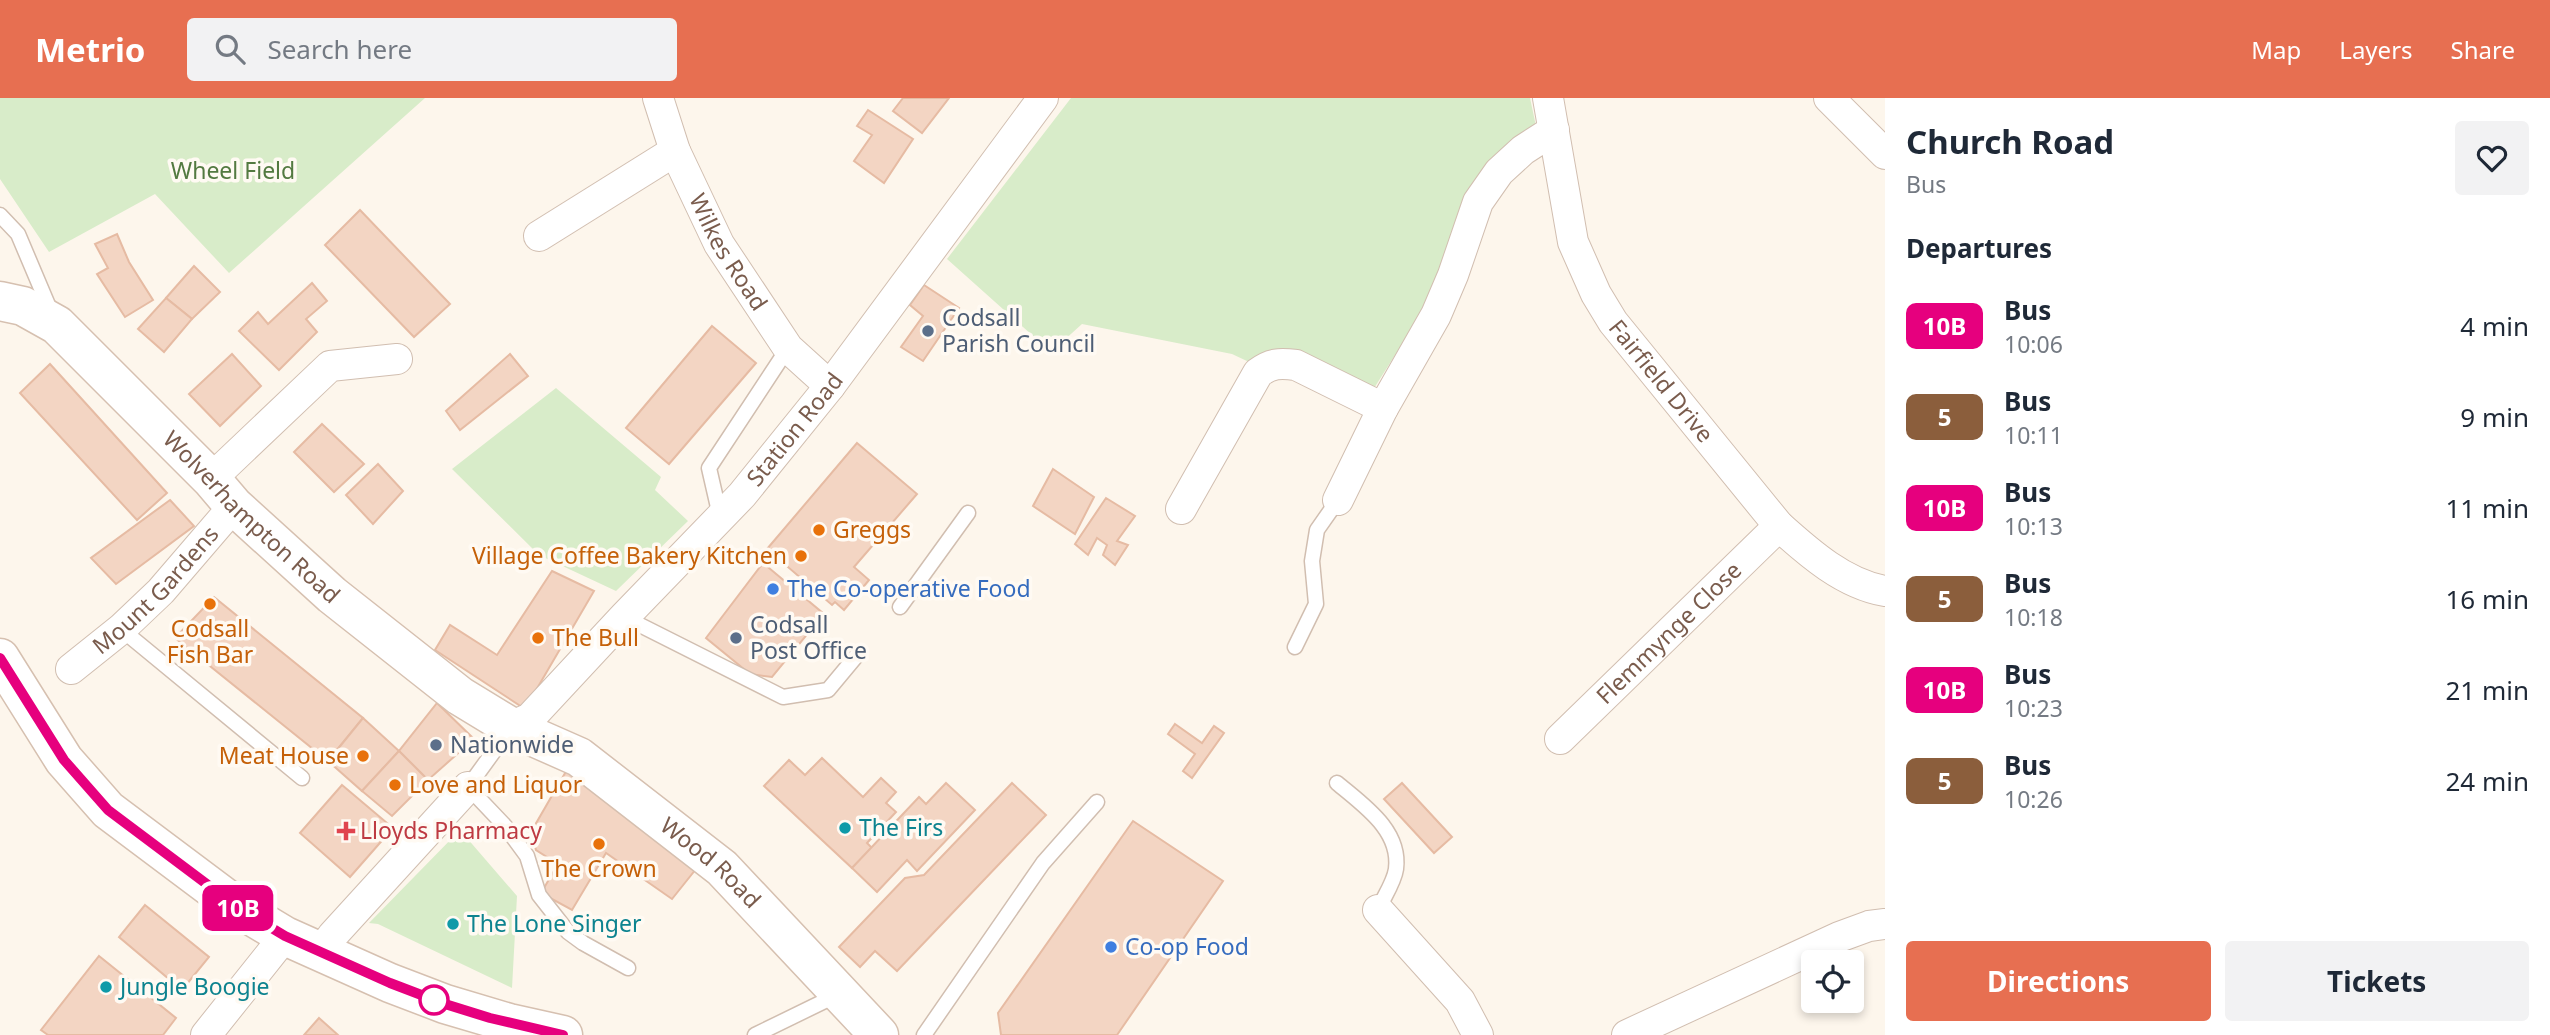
<!DOCTYPE html>
<html lang="en">
<head>
<meta charset="utf-8">
<style>
	body { margin:0; font-family:"Noto Sans",sans-serif; background:#f2f2f3; color:#1f2937; height:100vh; display:flex; flex-direction:column; font-size:26px; white-space:nowrap }
	* { box-sizing:border-box; margin:0 }
	p { font-size:23px; color:#747a83 }
	.icon { flex:none; width:38px; height:38px; fill:none; stroke:currentColor; stroke-width:2; stroke-linecap:round; stroke-linejoin:round }
	.map { position:relative; flex:1; overflow:hidden }
	.sheet { display:flex; flex-direction:column; background:#fff; width:665px }
	.sheet>* { flex:none }
	.badge { padding:0 14px; border-radius:10px; font-size:24px; line-height:46px }
	.fabs { position:absolute; left:1801px; top:852px; display:grid; gap:14px }
	.fabs a { display:grid; place-items:center; width:63px; height:63px; border-radius:7px; background:#fff; box-shadow:0 4px 10px #0003; font-size:35px }
	.map>.badge { position:absolute; translate:-50% -50%; box-shadow:0 0 0 4px #fff }
	h2 { padding:0 21px; font-size:26px; line-height:63px }
	.round { display:grid; place-items:center; flex:none; width:74px; height:74px; border-radius:7px; background:#f2f2f3 }
	.headline { display:flex; align-items:center; justify-content:space-between; height:119px; padding:0 21px }
	h1 { font-size:33px; font-weight:700; line-height:52px }
	.action { display:flex; gap:14px; margin-top:auto; padding:14px 21px }
	.action a { flex:1; height:80px; border-radius:7px; background:#e76f51; color:#fff; font-size:28px; font-weight:700; line-height:80px; text-align:center }
	.action a+a { background:#f2f2f3; color:#1f2937 }
	ul { padding:0; list-style:none }
	li { display:flex; align-items:center; gap:21px; height:91px; padding:0 21px }
	li div { flex:1 }
	li b { display:block; font-size:26px }
	li em { font-style:normal }
	li .badge { min-width:77px; font-weight:700; text-align:center }
	header { display:flex; align-items:center; gap:42px; box-sizing:border-box; height:98px; padding:0 35px; background:#e76f51; color:#fff }
	header strong { font-size:33px }
	nav { display:flex; gap:38px; margin-inline-start:auto; font-size:24px }
	.search { width:490px; height:63px; background:#f2f2f3; display:flex; align-items:center; gap:18px; box-sizing:border-box; padding:0 24px; border-radius:7px; color:#747a83; font-size:26px }
	main { display:flex; flex:1; min-height:0 }
	.map>svg:first-child { display:block }
	.green { fill:#d8ecc9 }
	.building { fill:#f3d5c3; stroke:#e6bba3; stroke-width:2 }
	.lines { fill:none; stroke-linecap:round; stroke-linejoin:round }
	.lane-casing { stroke:#d1beb0; stroke-width:17 }
	.street-casing { stroke:#d1beb0; stroke-width:32 }
	.secondary-casing { stroke:#d6c0b0; stroke-width:41 }
	.lane { stroke:#fff; stroke-width:14 }
	.street { stroke:#fff; stroke-width:30 }
	.secondary { stroke:#fff; stroke-width:38 }
	.line-casing { stroke:#fff; stroke-width:16 }
	.line { stroke:#e6007e; stroke-width:10 }
	.service-dot { fill:#5c6f8a; stroke:#fffaf3; stroke-width:2.5 }
	.food-dot { fill:#e8710a; stroke:#fffaf3; stroke-width:2.5 }
	.shop-dot { fill:#3f7fe0; stroke:#fffaf3; stroke-width:2.5 }
	.culture-dot { fill:#0f9aa8; stroke:#fffaf3; stroke-width:2.5 }
	.health-dot { fill:#e0444e; stroke:#fffaf3; stroke-width:2.5 }
	.stop-dot { fill:#fff; stroke:#e6007e; stroke-width:3.5 }
	.labels { text-anchor:middle; stroke-width:7; stroke-linejoin:round; paint-order:stroke }
	.park-label { font-size:23px; fill:#537a41; stroke:#fffaf3 }
	.street-label { font-size:23px; fill:#7a5c4d; stroke:#fffaf3 }
	.service-label { font-size:23px; fill:#4e5e75; stroke:#fffaf3; text-anchor:start }
	.food-label { font-size:23px; fill:#c56008; stroke:#fffaf3; text-anchor:start }
	.shop-label { font-size:23px; fill:#366cbe; stroke:#fffaf3; text-anchor:start }
	.culture-label { font-size:23px; fill:#0d838f; stroke:#fffaf3; text-anchor:start }
	.health-label { font-size:23px; fill:#be3a42; stroke:#fffaf3; text-anchor:start }
</style>
</head>
<body>
<header>
<strong>Metrio</strong>
<div class="search"><svg class="icon" aria-label="search" viewBox="0 0 24 24"><circle cx="10" cy="10" r="6"/><path d="M15 15l6 6"/></svg>Search here</div>
<nav><a>Map</a><a>Layers</a><a>Share</a></nav>
</header>
<main>
<div class="map">
<svg width="1885" height="937" viewBox="0 0 1885 937">
	<rect width="100%" height="100%" fill="#fdf6ec"/>
	<g class="green">
		<polygon points="0,0 425,0 229,175 155,96 49,154 0,81"/>
		<polygon points="1071,0 1530,0 1537,33 1371,295 1249,264 1232,256 1082,226 1051,254 947,161"/>
		<polygon points="556,290 661,379 655,392 688,423 616,493 539,457 452,371"/>
		<polygon points="460,732 517,798 512,890 378,826 369,825"/>
	</g>
	<g class="building">
		<polygon points="903,0 949,0 922,35 893,13"/>
		<polygon points="868,12 913,41 884,85 854,63 872,37 857,28"/>
		<polygon points="360,112 450,206 414,239 325,147"/>
		<polygon points="117,136 129,164 153,202 125,219 97,176 108,170 95,146"/>
		<polygon points="194,168 220,194 192,221 166,200"/>
		<polygon points="312,185 327,203 306,221 317,234 279,272 239,233 258,214 268,226"/>
		<polygon points="924,187 959,210 923,263 901,249 923,218 910,207"/>
		<polygon points="166,200 192,221 164,254 138,231"/>
		<polygon points="712,228 756,265 669,366 626,330"/>
		<polygon points="232,256 261,288 220,328 189,296"/>
		<polygon points="510,256 528,278 460,332 446,313"/>
		<polygon points="50,266 167,395 137,422 20,295"/>
		<polygon points="322,326 364,366 334,394 294,354"/>
		<polygon points="857,345 917,396 854,469 869,482 844,512 835,504 832,507 767,451"/>
		<polygon points="378,366 403,393 373,426 346,397"/>
		<polygon points="1053,371 1094,399 1075,436 1033,408"/>
		<polygon points="1106,400 1135,418 1117,443 1128,447 1115,467 1103,457 1107,447 1097,440 1088,457 1075,446"/>
		<polygon points="170,402 194,428 116,486 91,460"/>
		<polygon points="763,465 824,516 772,579 750,576 706,540"/>
		<polygon points="552,473 594,493 525,611 435,552 450,527 497,557"/>
		<polygon points="214,499 363,620 328,663 175,540"/>
		<polygon points="437,605 474,641 428,682 399,653"/>
		<polygon points="363,620 399,653 362,693 328,663"/>
		<polygon points="1175,626 1202,645 1214,628 1224,635 1192,680 1183,673 1195,656 1168,636"/>
		<polygon points="399,653 428,682 392,718 362,693"/>
		<polygon points="822,660 863,699 881,680 896,694 886,705 896,714 867,745 872,750 852,770 764,688 789,662 805,677"/>
		<polygon points="568,670 696,771 672,801 606,755 572,812 541,795 558,766 536,752 531,734"/>
		<polygon points="946,685 975,712 917,773 907,762 877,794 852,770 919,699 926,706"/>
		<polygon points="1012,685 1046,717 897,873 875,853 860,869 839,849 905,780 924,777"/>
		<polygon points="1402,685 1452,739 1434,755 1384,701"/>
		<polygon points="342,687 393,730 350,779 300,735"/>
		<polygon points="1133,723 1223,783 1117,937 1001,937 998,915"/>
		<polygon points="145,807 209,859 182,892 119,839"/>
		<polygon points="99,858 176,920 163,937 48,937 41,932"/>
		<polygon points="319,920 338,937 304,937"/>
	</g>
	<g class="lines">
		<g class="lane-casing">
			<g id="lane">
				<polyline points="0,117 18,136 51,214"/>
				<polyline points="720,418 709,370 788,250"/>
				<polyline points="900,509 968,415"/>
				<polyline points="624,519 783,599 828,592 858,556"/>
				<polyline points="121,531 302,680"/>
				<polyline points="1295,549 1316,506 1312,463 1317,432 1338,402"/>
				<polyline points="510,631 468,689 505,728 527,758 539,797 568,834 583,845 628,870"/>
				<path d="M1337 685C1363 707 1401 732 1396 771 1394 785 1383 800 1378 812"/>
				<polyline points="755,937 839,896"/>
				<polyline points="924,937 1043,765 1097,704"/>
			</g>
		</g>
		<g class="street-casing">
			<g id="street">
				<path id="s1" d="M658 0 675 53 719 146 788 250 830 288"/>
				<path id="s2" d="M1548 0 1573 144 1596 196 1613 224 1779 428C1809 455 1844 486 1885 493"/>
				<polyline points="1829,0 1885,56"/>
				<polyline points="539,138 675,53"/>
				<polyline points="211,381 330,268 397,261"/>
				<polyline points="1338,402 1383,310 1436,217 1453,177 1478,104 1499,74 1523,52 1554,32"/>
				<path d="M1181 411 1258 275C1271 265 1280 265 1296 267L1383 310"/>
				<path id="s3" d="M71 571 121 531 161 493 234 408"/>
				<path id="s4" d="M511 629 530 620 624 519 742 397 830 288 1043 0"/>
				<path id="s5" d="M1560 641 1779 428"/>
				<polyline points="1378,812 1460,903 1478,937"/>
				<polyline points="321,854 333,837 468,689"/>
				<polyline points="206,937 285,838"/>
				<polyline points="1627,937 1839,839 1869,828 1885,826"/>
			</g>
		</g>
		<g class="secondary-casing">
			<g id="secondary">
				<path id="s6" d="M0 203 23 208 57 227 211 381 234 408 332 497 460 598 511 629 579 659 722 770 879 937"/>
				<polyline points="0,560 64,662 108,712 240,811 285,838 390,885 445,906 509,925 563,937"/>
			</g>
		</g>
		<use href="#lane" class="lane"/>
		<use href="#street" class="street"/>
		<use href="#secondary" class="secondary"/>
	</g>
	<g class="lines">
		<g class="line-casing">
			<polyline id="line" points="0,560 64,662 108,712 240,811 285,838 390,885 445,906 490,920 563,937"/>
		</g>
		<use href="#line" class="line"/>
	</g>
	<g class="service-dot">
		<circle cx="928" cy="233" r="7"/>
		<circle cx="736" cy="540" r="7"/>
		<circle cx="436" cy="647" r="7"/>
	</g>
	<g class="food-dot">
		<circle cx="819" cy="432" r="7"/>
		<circle cx="801" cy="458" r="7"/>
		<circle cx="210" cy="506" r="7"/>
		<circle cx="538" cy="540" r="7"/>
		<circle cx="363" cy="658" r="7"/>
		<circle cx="395" cy="687" r="7"/>
		<circle cx="599" cy="746" r="7"/>
	</g>
	<g class="shop-dot">
		<circle cx="773" cy="491" r="7"/>
		<circle cx="1111" cy="849" r="7"/>
	</g>
	<g class="culture-dot">
		<circle cx="845" cy="730" r="7"/>
		<circle cx="453" cy="826" r="7"/>
		<circle cx="106" cy="889" r="7"/>
	</g>
	<path class="health-dot" d="M342.5 722.5h7v7h7v7h-7v7h-7v-7h-7v-7h7z"/>
	<circle class="stop-dot" cx="434" cy="902" r="14"/>
	<g class="labels">
		<g class="park-label">
			<text x="233" y="81">Wheel Field</text>
		</g>
		<g class="street-label">
			<text dy="8" stroke="none"><textPath href="#s1" startOffset="170">Wilkes Road</textPath></text>
			<text dy="8" stroke="none"><textPath href="#s2" startOffset="312">Fairfield Drive</textPath></text>
			<text dy="8" stroke="none"><textPath href="#s4" startOffset="413">Station Road</textPath></text>
			<text dy="8" stroke="none"><textPath href="#s6" startOffset="336">Wolverhampton Road</textPath></text>
			<text dy="8" stroke="none"><textPath href="#s3" startOffset="116">Mount Gardens</textPath></text>
			<text dy="8" stroke="none"><textPath href="#s5" startOffset="152">Flemmynge Close</textPath></text>
			<text dy="8" stroke="none"><textPath href="#s6" startOffset="914">Wood Road</textPath></text>
		</g>
		<g class="service-label">
			<text x="942" y="228">Codsall<tspan x="942" dy="26">Parish Council</tspan></text>
			<text x="750" y="535">Codsall<tspan x="750" dy="26">Post Office</tspan></text>
			<text x="450" y="655">Nationwide</text>
		</g>
		<g class="food-label">
			<text x="833" y="440">Greggs</text>
			<text x="787" y="466" text-anchor="end">Village Coffee Bakery Kitchen</text>
			<text x="210" y="539" text-anchor="middle">Codsall<tspan x="210" dy="26">Fish Bar</tspan></text>
			<text x="552" y="548">The Bull</text>
			<text x="349" y="666" text-anchor="end">Meat House</text>
			<text x="409" y="695">Love and Liquor</text>
			<text x="599" y="779" text-anchor="middle">The Crown</text>
		</g>
		<g class="shop-label">
			<text x="787" y="499">The Co-operative Food</text>
			<text x="1125" y="857">Co-op Food</text>
		</g>
		<g class="culture-label">
			<text x="859" y="738">The Firs</text>
			<text x="467" y="834">The Lone Singer</text>
			<text x="120" y="897">Jungle Boogie</text>
		</g>
		<g class="health-label">
			<text x="360" y="741">Lloyds Pharmacy</text>
		</g>
	</g>
</svg>
<div class="fabs">
<a><svg class="icon" aria-label="locate" viewBox="0 0 24 24"><circle cx="12" cy="12" r="6"/><path d="M12 2v4M12 18v4M2 12h4M18 12h4"/></svg></a>
</div>
<b class="badge" style="left:238px;top:810px;background:#e6007e;color:#fff">10B</b>
</div>
<section class="sheet">
<div class="headline"><div><h1>Church Road</h1><p>Bus</p></div><a class="round"><svg class="icon" aria-label="heart" viewBox="0 0 24 24"><path d="M12 20l-8-8c-3-5 5-10 8-4 3-6 11-1 8 4z"/></svg></a></div>
<h2>Departures</h2>
<ul>
<li><span class="badge" style="background:#e6007e;color:#fff">10B</span><div><b>Bus</b><p>10:06</p></div><em>4 min</em></li>
<li><span class="badge" style="background:#8b5e3c;color:#fff">5</span><div><b>Bus</b><p>10:11</p></div><em>9 min</em></li>
<li><span class="badge" style="background:#e6007e;color:#fff">10B</span><div><b>Bus</b><p>10:13</p></div><em>11 min</em></li>
<li><span class="badge" style="background:#8b5e3c;color:#fff">5</span><div><b>Bus</b><p>10:18</p></div><em>16 min</em></li>
<li><span class="badge" style="background:#e6007e;color:#fff">10B</span><div><b>Bus</b><p>10:23</p></div><em>21 min</em></li>
<li><span class="badge" style="background:#8b5e3c;color:#fff">5</span><div><b>Bus</b><p>10:26</p></div><em>24 min</em></li>
</ul>
<div class="action"><a>Directions</a><a>Tickets</a></div>
</section>
</main>
</body>
</html>
